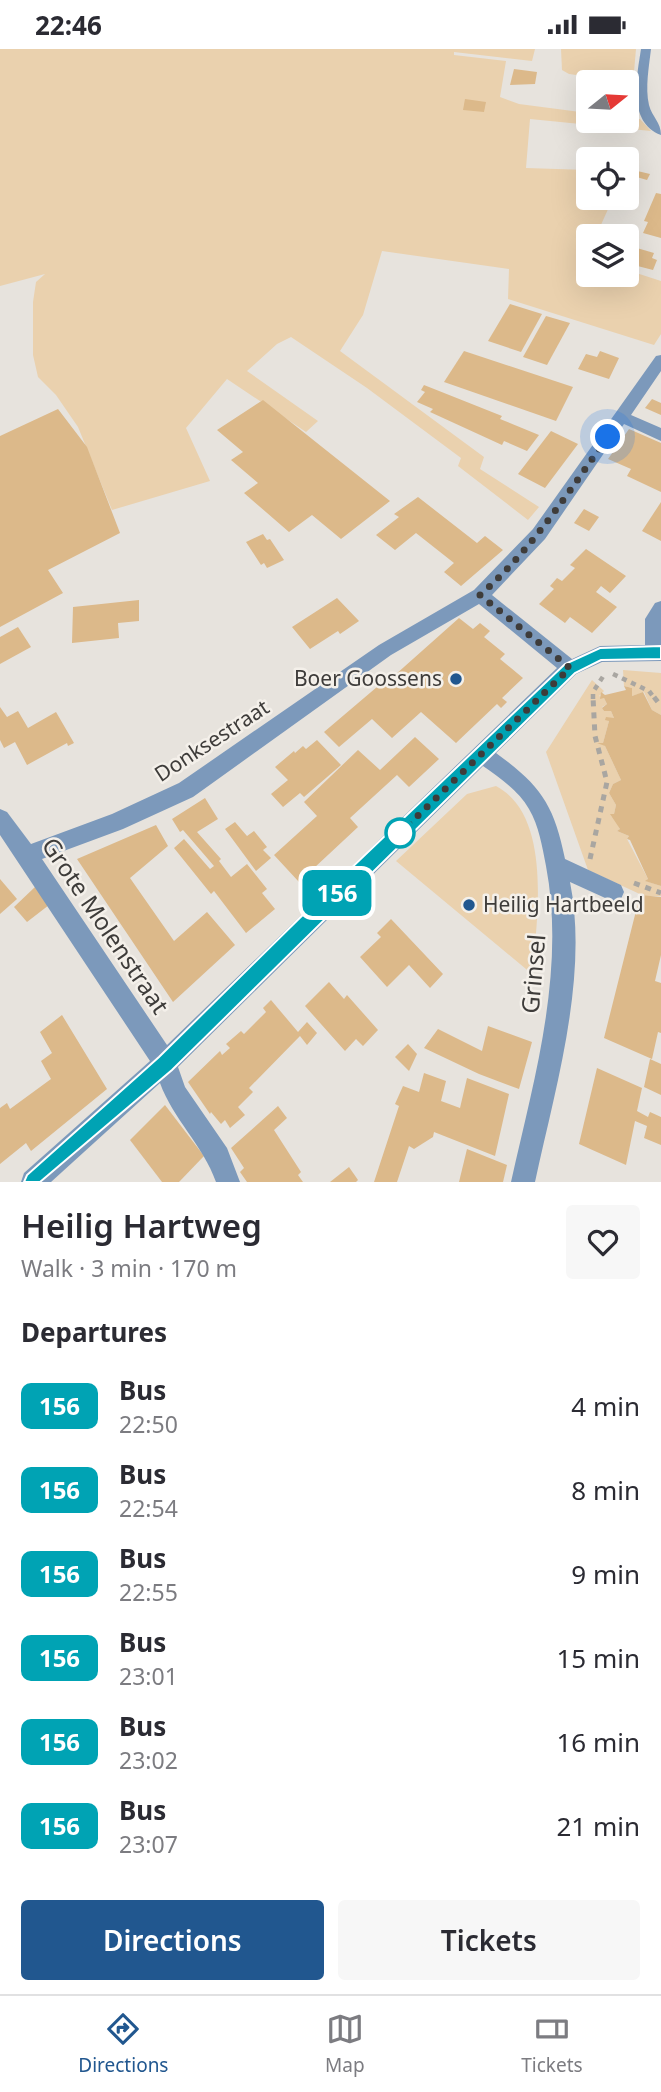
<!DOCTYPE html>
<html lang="en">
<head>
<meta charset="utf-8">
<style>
	body { margin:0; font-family:"Noto Sans",sans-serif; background:#f7f7f7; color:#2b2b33; height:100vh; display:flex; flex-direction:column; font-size:26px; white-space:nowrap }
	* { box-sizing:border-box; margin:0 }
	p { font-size:23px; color:#7c7c81 }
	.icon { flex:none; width:38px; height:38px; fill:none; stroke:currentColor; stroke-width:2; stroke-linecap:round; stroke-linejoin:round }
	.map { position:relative; height:1133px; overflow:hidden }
	.details { display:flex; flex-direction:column; background:#fff; flex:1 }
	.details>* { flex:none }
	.badge { padding:0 14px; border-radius:10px; font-size:24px; line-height:46px }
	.needle { width:46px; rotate:72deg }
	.buttons { position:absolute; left:576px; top:21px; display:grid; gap:14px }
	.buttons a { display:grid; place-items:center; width:63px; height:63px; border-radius:7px; background:#fff; box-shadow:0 7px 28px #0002; font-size:35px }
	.you { position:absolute; width:35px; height:35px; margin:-18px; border:5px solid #fff; border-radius:50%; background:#1a73e8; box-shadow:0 0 0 10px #1a73e833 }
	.map>.badge { position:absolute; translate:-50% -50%; box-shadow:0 0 0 4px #fff }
	h2 { padding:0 21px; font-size:26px; line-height:63px }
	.round { display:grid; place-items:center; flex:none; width:74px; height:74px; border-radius:7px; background:#f7f7f7 }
	.head { display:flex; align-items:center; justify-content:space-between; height:119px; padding:0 21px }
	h1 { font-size:33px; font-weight:600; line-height:52px }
	.primary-button { display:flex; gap:14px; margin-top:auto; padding:14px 21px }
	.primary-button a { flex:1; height:80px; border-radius:7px; background:#21578f; color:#fff; font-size:28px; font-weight:600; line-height:80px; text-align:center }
	.primary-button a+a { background:#f7f7f7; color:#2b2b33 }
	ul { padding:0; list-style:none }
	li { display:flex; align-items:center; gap:21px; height:84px; padding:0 21px }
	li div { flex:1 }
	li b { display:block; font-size:26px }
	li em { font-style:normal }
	li .badge { min-width:77px; font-weight:700; text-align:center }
	.status { display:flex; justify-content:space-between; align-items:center; height:49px; padding:0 35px; background:#fff; direction:ltr }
	.status svg { height:19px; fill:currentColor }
	.menu { display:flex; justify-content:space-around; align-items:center; height:98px; border-top:2px solid #e1e1e2; background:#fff; font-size:19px; color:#7c7c81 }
	.menu a { display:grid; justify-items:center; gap:4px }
	.menu .active { color:#21578f }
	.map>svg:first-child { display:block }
	.green { fill:#ead1ae }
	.building { fill:#dcb98a }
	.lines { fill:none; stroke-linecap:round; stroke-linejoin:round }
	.path-far1 { stroke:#a9a6a1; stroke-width:4.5; stroke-dasharray:5 5; stroke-linecap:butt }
	.path { stroke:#a9a6a1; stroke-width:5; stroke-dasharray:6 6; stroke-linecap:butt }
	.minor { fill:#7c99bb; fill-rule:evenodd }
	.line { fill:#00a3b4; stroke:#fff; stroke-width:2 }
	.walk { stroke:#3e3c3a; stroke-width:7; stroke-dasharray:0 12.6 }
	.poi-dot { fill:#21578f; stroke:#f4f0ea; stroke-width:2.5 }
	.stop-dot { fill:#fff; stroke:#00a3b4; stroke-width:3.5 }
	.labels { text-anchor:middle; stroke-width:5; stroke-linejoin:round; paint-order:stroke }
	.poi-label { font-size:21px; fill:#3e3c3a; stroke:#f4f0ea; text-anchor:end }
	.street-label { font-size:21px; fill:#3e3c3a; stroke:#f4f0ea }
	.near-street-label { font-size:24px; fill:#3e3c3a; stroke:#f4f0ea }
</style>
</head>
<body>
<div class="status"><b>22:46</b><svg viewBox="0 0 49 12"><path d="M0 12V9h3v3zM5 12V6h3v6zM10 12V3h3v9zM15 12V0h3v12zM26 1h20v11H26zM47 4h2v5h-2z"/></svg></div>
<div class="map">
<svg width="661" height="1133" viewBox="0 0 661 1133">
	<rect width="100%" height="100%" fill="#e7e3dd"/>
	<g class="green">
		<polygon points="0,0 535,0 532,12 454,3 454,6 506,12 500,48 519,55 588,64 588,72 640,70 651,82 530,70 526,119 588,121 588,149 613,149 596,187 588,187 586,208 588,226 626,226 627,221 661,232 661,285 654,296 508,250 509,220 382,202 363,266 340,302 484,408 480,420 539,458 528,471 458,417 461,409 367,339 291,288 277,295 247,322 318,372 306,383 227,330 186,379 210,432 112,461 78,378 56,346 38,328 33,306 33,253 36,233 45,225 0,237"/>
		<polygon points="561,0 636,0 633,34 569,25 562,21"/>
		<polygon points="623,621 661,624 661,666 652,661 644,643 632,647 630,642 632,639 624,637"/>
		<polygon points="592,631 604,642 599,647 604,649 607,655 602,658 604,662 611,662 614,669 606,669 609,672 603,694 600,694 605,697 621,731 613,735 609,744 616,756 614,765 611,767 614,768 620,780 617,782 629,787 627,790 648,830 646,832 661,837 661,847 644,847 588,821 546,703"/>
		<path d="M496 737C553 767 537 873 532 925L396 812 467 745Z"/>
	</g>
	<g class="building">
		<polygon points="514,20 537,23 535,35 510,36"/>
		<polygon points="465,50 486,53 484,63 463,61"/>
		<polygon points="629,120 650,125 647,131 626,125"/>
		<polygon points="656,144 661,145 661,189 643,184 648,173 644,172"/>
		<polygon points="603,175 614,180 633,183 631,188 600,180"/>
		<polygon points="630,197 654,204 652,209 657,211 653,221 626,214"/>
		<polygon points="510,255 542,265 521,303 488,292"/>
		<polygon points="546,267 570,274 547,316 523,308"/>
		<polygon points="464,302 573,338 556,372 444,333"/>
		<polygon points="600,302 619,309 609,330 578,320 586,305 597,308"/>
		<polygon points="424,336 502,367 500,370 539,386 527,402 504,392 502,396 430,363 433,360 417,353 425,343 421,341"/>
		<polygon points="652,350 661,354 661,366 645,359"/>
		<polygon points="263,351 390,452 341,490 312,466 289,483 244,444 258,434 231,411 243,403 217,381"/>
		<polygon points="58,360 87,398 120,484 48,521 63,544 0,578 0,387"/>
		<polygon points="629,380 661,394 661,443 627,427 631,420 608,410"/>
		<polygon points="551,382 578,395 545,439 518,425"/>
		<polygon points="418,448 477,494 485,487 503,501 461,537 444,523 454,514 416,484 395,501 376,486 399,468 394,465"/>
		<polygon points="661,453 661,492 642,482"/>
		<polygon points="584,460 599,468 589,482 574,474"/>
		<polygon points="263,485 267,491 270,490 284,511 267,519 264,514 261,516 246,493"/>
		<polygon points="586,500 626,527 610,544 601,537 596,543 617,558 592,584 570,568 565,574 539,555 554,540 550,537 557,529 562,532 575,519 570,516"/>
		<polygon points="337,549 359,572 340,585 338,582 310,600 292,578"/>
		<polygon points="139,551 139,572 118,574 119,589 72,594 73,558"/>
		<polygon points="459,569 473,580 480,574 490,582 484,588 505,605 500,610 523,629 502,649 507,653 501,659 497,655 456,694 421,663 392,689 372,670 339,698 324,683 384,632 386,634"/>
		<polygon points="18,578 31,598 0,615 0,588"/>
		<polygon points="624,637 632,639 632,647 643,643 652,661 661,666 661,837 645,832 648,830 630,791 627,790 629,787 617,782 620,780 610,765 614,765 616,756 609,744 613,735 621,731 605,697 597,694 603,694 609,672 605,671 606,668 614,669 611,662 604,662 602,659 607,655 604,649 600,650 601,643 605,646 626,641"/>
		<polygon points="0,658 7,668 18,662 28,679 56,663 74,694 68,697 67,694 27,716 15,693 4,699 0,691"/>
		<polygon points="415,688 439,710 409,738 397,726 350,769 358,778 299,833 274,806 317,767 304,753 358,701 380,721"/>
		<polygon points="317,691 341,716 304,748 300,744 283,758 271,745 288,731 275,718 294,702 295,704 303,697 306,700"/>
		<polygon points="205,749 218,770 197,783 221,810 219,812 231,828 247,815 267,840 262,844 275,860 246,884 214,842 211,845 174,799 184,790 210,820 214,817 183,781 180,783 172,770"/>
		<polygon points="235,773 247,787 254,782 267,798 263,801 271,809 256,822 225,780"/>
		<polygon points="156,776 168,797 130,829 174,892 207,863 235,896 173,953 77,810"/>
		<polygon points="0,830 17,850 0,865"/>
		<polygon points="35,838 49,856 27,873 14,858"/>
		<polygon points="640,846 661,848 661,906 655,932 661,934 661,984 658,983 652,1010 604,989"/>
		<polygon points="391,870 443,925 430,939 409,916 387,938 360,908 381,888 377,884"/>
		<polygon points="329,933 344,950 347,946 378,981 363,997 356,990 345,1002 305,957"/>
		<polygon points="271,951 298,983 307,973 317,984 307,996 300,987 249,1039 253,1043 238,1058 245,1066 230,1079 225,1071 221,1075 211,1063 210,1065 188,1033 220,1002 222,1006 230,999 226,995 241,982 244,985 266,963 263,959"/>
		<polygon points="62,966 107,1040 31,1102 26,1094 0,1115 0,1059 7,1054 10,1060 51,1030 41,1012 52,1004 40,983"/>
		<polygon points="488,977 532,993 519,1040 479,1025 424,999 438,980 482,1002"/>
		<polygon points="408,995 417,1005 409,1022 395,1008"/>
		<polygon points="650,1010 661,1015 661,1046 644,1038"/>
		<polygon points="597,1019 642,1039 637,1062 648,1068 650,1063 661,1068 661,1096 644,1089 647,1077 635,1072 626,1116 579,1095"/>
		<polygon points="424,1024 446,1032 441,1052 460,1059 467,1029 509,1045 495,1107 434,1083 433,1088 414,1100 409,1097 397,1133 374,1133 399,1057 395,1055 403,1037 419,1043"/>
		<polygon points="165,1056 204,1107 179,1133 162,1133 130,1091"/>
		<polygon points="278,1057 287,1069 274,1081 301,1123 298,1126 303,1133 247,1133 240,1123 244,1119 231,1099"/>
		<polygon points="467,1100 507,1116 503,1133 459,1133"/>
		<polygon points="349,1118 358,1131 356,1133 330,1133"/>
	</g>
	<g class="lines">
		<g class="path-far1">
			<polyline points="613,625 649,642 655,650"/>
			<polyline points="593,650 593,643 604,626"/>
		</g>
		<g class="path">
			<polyline points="654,648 661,657"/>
			<polyline points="590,810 607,733 595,687 593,648"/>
			<polyline points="634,834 661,844"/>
		</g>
		<g class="minor">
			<path d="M641 0H651C649 18 645 38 649 56 652 68 661 73 661 86 627 73 637 27 641 0Z"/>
			<path d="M661 306V322L631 366 661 379V392L624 375 545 490 492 546 572 610 600 597 645 596V570L655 554 661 552V612L602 613 576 625 496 704C540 736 554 755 565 810L621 836 624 843 621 850 614 853 570 833C589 928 555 1040 535 1133H511C534 1030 566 923 546 817 542 797 539 777 529 760 519 742 500 729 483 717L178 1018 185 1038 227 1099 240 1133H216C203 1096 173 1070 160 1034L51 1133H21L24 1124 150 1012 0 786V760L7 763 31 795 112 765 179 734 379 596 474 541 533 480 656 307ZM479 555 557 619 167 996 42 810 123 780 193 748 391 606Z"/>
		</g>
	</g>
	<polygon class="line" points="661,597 661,610 601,611 575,624 172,1021 40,1133 24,1133 27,1126 159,1008 324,845 565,615 600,599"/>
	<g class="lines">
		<path class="walk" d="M400 784 570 619 480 546C532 501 568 443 608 388"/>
	</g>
	<g class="poi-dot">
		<circle cx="456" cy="630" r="7"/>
		<circle cx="469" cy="856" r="7"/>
	</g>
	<circle class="stop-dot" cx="400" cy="784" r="14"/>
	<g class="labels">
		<g class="poi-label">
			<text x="442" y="637">Boer Goossens</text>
			<text x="483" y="863" text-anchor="start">Heilig Hartbeeld</text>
		</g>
		<g class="street-label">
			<text transform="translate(212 692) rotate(-33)" y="7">Donksestraat</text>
		</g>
		<g class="near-street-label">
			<text transform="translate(105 877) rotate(56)" y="8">Grote Molenstraat</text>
			<text transform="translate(534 925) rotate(-85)" y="8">Grinsel</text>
		</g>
	</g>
</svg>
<div class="buttons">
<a><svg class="needle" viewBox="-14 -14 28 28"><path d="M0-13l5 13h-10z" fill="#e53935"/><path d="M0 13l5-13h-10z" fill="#7c7c81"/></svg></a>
<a><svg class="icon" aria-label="locate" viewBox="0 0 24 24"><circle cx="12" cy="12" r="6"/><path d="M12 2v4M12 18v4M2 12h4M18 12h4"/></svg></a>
<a><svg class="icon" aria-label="layers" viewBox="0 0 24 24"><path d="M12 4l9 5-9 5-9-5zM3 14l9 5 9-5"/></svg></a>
</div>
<div class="you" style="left:608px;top:388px"></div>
<b class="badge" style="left:337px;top:844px;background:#00a3b4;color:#fff">156</b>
</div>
<section class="details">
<div class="head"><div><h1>Heilig Hartweg</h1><p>Walk · 3 min · 170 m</p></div><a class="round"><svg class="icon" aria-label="heart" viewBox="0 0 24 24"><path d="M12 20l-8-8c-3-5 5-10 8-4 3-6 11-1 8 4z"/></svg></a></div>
<h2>Departures</h2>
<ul>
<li><span class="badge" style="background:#00a3b4;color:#fff">156</span><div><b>Bus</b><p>22:50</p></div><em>4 min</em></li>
<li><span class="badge" style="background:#00a3b4;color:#fff">156</span><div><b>Bus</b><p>22:54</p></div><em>8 min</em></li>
<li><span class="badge" style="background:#00a3b4;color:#fff">156</span><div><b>Bus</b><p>22:55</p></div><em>9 min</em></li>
<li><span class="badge" style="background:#00a3b4;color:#fff">156</span><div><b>Bus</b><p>23:01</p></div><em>15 min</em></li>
<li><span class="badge" style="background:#00a3b4;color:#fff">156</span><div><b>Bus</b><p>23:02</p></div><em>16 min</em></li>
<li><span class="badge" style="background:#00a3b4;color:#fff">156</span><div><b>Bus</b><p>23:07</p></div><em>21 min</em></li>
</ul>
<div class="primary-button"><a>Directions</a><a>Tickets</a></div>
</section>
<nav class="menu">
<a class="active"><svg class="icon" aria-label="directions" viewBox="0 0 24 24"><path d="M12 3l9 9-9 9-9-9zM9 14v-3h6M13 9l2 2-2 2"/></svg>Directions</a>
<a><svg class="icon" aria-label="map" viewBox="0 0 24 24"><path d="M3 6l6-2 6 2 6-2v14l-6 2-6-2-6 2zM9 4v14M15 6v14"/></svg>Map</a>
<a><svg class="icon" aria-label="tickets" viewBox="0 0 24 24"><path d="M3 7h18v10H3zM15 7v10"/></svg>Tickets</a>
</nav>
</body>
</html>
